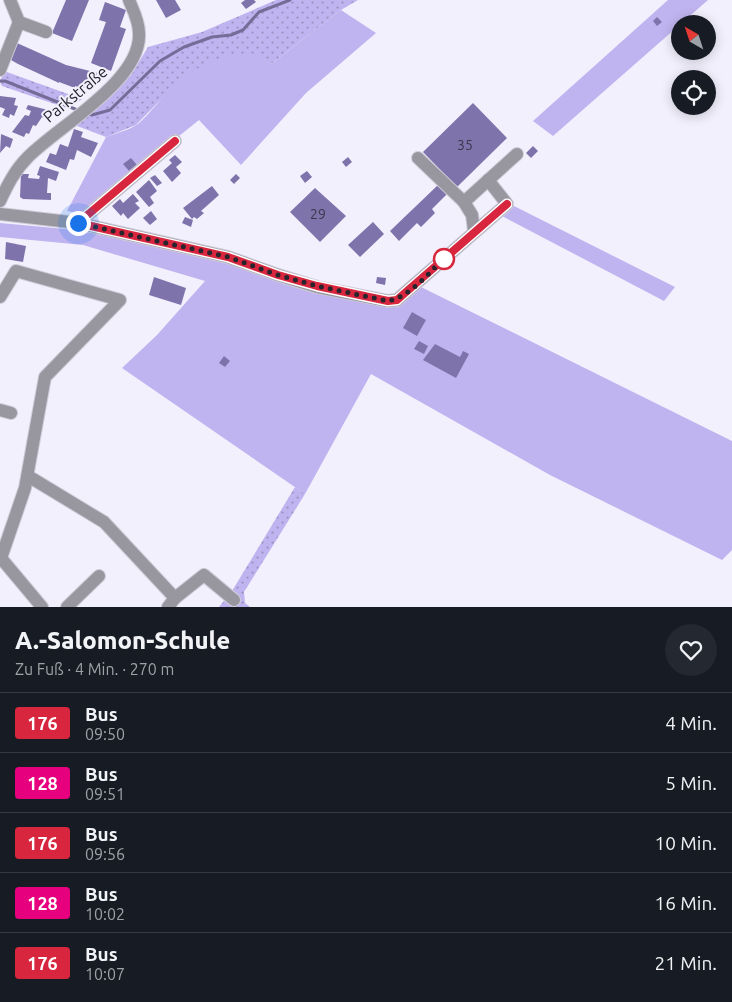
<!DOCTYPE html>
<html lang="de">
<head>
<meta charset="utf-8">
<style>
	body { margin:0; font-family:Ubuntu,sans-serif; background:#242831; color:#f1f3f6; height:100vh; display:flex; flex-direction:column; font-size:19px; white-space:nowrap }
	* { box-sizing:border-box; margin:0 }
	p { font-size:16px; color:#9ea1a6 }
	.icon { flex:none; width:28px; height:28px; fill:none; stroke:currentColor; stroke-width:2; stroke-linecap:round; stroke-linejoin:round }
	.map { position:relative; height:607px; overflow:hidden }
	.drawer { display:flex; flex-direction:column; background:#171b24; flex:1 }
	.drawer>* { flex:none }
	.badge { padding:0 10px; border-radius:4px; font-size:18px; line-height:32px }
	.needle { width:32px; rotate:321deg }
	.buttons { position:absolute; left:671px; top:15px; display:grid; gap:10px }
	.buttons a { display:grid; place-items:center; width:45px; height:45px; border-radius:50%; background:#171b24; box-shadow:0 2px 12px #0003; font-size:25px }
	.you { position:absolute; width:25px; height:25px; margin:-12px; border:4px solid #fff; border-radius:50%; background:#1a73e8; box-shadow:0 0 0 8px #1a73e833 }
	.map>.badge { position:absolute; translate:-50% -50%; box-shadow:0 0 0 2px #fff }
	.round { display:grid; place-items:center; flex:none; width:52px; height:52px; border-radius:26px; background:#242831 }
	.head { display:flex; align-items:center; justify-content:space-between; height:85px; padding:0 15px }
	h1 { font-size:24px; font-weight:800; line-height:38px }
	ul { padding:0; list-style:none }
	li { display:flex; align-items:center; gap:15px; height:60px; padding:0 15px; border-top:1px solid #363941 }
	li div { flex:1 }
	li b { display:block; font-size:19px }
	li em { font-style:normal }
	li .badge { min-width:55px; font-weight:700; text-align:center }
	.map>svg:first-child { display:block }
	.grass { fill:url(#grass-dots) }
	.garden { fill:#c0b4f0 }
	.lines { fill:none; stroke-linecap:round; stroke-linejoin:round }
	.stream { stroke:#756c98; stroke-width:3 }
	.building { fill:#7f73ac }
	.minor-casing { stroke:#cdcbd7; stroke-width:14 }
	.minor { stroke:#98969f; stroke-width:12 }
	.line-casing { stroke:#fff; stroke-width:11 }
	.line { stroke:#d7263d; stroke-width:8 }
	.walk { stroke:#26242c; stroke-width:5; stroke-dasharray:0 9 }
	.stop-dot { fill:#fff; stroke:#d7263d; stroke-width:2.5 }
	.labels { text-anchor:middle; stroke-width:4; stroke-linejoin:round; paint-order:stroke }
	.number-label { font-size:14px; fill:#3c384c }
	.street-label { font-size:16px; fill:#26242c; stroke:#f2f0fd }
</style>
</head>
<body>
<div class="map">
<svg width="732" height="607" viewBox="0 0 732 607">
	<defs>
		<pattern id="grass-dots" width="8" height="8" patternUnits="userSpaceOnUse" patternTransform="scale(1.25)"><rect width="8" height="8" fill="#c0b4f0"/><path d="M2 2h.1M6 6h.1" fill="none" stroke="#9c92c3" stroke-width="1.8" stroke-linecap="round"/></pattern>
	</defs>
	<rect width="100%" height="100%" fill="#f2f0fd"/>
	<g class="grass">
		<polygon points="276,0 358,0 341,10 271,64 177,83 136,125 106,137 72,124 131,75 148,47 202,32"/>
		<polygon points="4,71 82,99 69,109 2,86 0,82"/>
		<polygon points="295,487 305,494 244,592 245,603 250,607 219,607 232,591"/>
	</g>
	<g class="garden">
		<polygon points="668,0 708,0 553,136 533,121"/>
		<path d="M341 10 376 33 306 93 241 165 199 120 82 214 67 211 106 137C116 133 130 130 138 124 152 112 163 95 177 82 199 64 247 40 271 64Z"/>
		<polygon points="512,205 675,287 664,301 500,215"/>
		<polygon points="0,223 76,230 227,259 388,305 421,287 732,441 732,550 722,560 550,475 371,374 305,494 122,368 157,335 205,281 83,245 0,237"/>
	</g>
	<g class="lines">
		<g class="stream">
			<polyline points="0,81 5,81 80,111"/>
			<polyline points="86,113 92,115 110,110 160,61 184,47 212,37 231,35 243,30 259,12 290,0"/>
		</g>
	</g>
	<g class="building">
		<polygon points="66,0 89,0 72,41 52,33"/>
		<polygon points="156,0 175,0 181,10 166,18"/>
		<polygon points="245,0 254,0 256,2 246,9 241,3"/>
		<polygon points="105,2 126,10 120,27 126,29 111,71 91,63 106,22 99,20"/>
		<polygon points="657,17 662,22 657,26 653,21"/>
		<polygon points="17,43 66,65 98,73 91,90 84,87 84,89 75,86 75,88 59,82 59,83 18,64 11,60"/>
		<polygon points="0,96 16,98 14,105 18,106 14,116 10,114 9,118 2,115 5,109 0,107"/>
		<polygon points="473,103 507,138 457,187 423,152"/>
		<polygon points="28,105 48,110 45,118 42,117 36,126 33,125 29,134 26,133 24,137 12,132 25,115 29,116 31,111 26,109"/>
		<polygon points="74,129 83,132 81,137 98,143 91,157 77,150 74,160 70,159 66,170 46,162 50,153 56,155 60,144 68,147"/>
		<polygon points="1,134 13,139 10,148 6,146 0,153"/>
		<polygon points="533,146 538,151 531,158 526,153"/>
		<polygon points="175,155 182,162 176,167 181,173 172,182 163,171 172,163 169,160"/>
		<polygon points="348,157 352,162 346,167 342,162"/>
		<polygon points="131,158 137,165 129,171 123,164"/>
		<polygon points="40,166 59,172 56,181 48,178 47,193 51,193 51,200 23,199 20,197 21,174 29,174 28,178 39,179 40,176 37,175"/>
		<polygon points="307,171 312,177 305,183 300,176"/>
		<polygon points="236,174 240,178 234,184 230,180"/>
		<polygon points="155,175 162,183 157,186 150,178"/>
		<polygon points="149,180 157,191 150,197 154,203 149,207 136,192"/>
		<polygon points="438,185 447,194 432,209 435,213 421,227 417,223 399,241 390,231"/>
		<polygon points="212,186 219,195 201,211 204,213 197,219 194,217 192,219 183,208"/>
		<polygon points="315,188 346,216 320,242 290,212"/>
		<polygon points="133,194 139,201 135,203 140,208 128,219 123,213 121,216 112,206 120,199 123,203"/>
		<polygon points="151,211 157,219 150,225 143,218"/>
		<polygon points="185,217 193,220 191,227 182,223"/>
		<polygon points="373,222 384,234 360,257 348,245"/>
		<polygon points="6,242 26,246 23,262 5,259"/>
		<polygon points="154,277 186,288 181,305 149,295"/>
		<polygon points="377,277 386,278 385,285 376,283"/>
		<polygon points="412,312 426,320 417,336 403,328"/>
		<polygon points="419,341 428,346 424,354 414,349"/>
		<polygon points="435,344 460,357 463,351 469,354 456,378 423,360"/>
		<polygon points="224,356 230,361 225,367 219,363"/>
	</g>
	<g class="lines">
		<g class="minor-casing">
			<g id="minor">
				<polyline points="10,0 19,22 46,32"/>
				<polyline points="0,70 19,22"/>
				<polyline points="418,158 464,202"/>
				<path d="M0 201C8 184 15 170 28 157 59 126 142 80 139 33 139 21 133 10 129 0"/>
				<polyline points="0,214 78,223 228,257 278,275 317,287 388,301 397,300 406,292 507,204 488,180"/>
				<polyline points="78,223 175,141"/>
				<polyline points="474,231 472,215 464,202 517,154"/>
				<polyline points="0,297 16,271 120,300 45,377 25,488 1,558 42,607"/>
				<polyline points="0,410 11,413"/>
				<polyline points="28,476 104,522 175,598 168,607"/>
				<polyline points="175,598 204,575 234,600"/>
				<polyline points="67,607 99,576"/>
			</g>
		</g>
		<use href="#minor" class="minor"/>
	</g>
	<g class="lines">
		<g class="line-casing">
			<polyline id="line" points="175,141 78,223 228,257 278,275 317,286 388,301 397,300 406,292 507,204"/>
		</g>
		<use href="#line" class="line"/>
		<path class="walk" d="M78 223 228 257 278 275 317 286 388 301C410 297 431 270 447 256L444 259"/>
	</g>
	<circle class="stop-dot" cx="444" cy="259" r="10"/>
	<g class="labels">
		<g class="number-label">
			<text x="465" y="150">35</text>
			<text x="318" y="219">29</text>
		</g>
		<g class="street-label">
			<text transform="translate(75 94) rotate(-40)" y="6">Parkstraße</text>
		</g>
	</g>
</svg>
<div class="buttons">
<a><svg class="needle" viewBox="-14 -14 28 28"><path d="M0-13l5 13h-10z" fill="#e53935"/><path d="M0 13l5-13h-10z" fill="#9ea1a6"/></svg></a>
<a><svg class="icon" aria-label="locate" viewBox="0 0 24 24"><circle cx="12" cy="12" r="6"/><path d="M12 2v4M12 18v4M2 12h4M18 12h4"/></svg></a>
</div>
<div class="you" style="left:78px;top:223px"></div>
</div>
<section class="drawer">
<div class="head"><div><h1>A.-Salomon-Schule</h1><p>Zu Fuß · 4 Min. · 270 m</p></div><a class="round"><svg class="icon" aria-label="heart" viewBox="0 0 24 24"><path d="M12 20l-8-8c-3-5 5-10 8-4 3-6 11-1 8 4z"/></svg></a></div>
<ul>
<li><span class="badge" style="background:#d7263d;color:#fff">176</span><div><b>Bus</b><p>09:50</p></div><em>4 Min.</em></li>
<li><span class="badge" style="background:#e6007e;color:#fff">128</span><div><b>Bus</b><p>09:51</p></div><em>5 Min.</em></li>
<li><span class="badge" style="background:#d7263d;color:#fff">176</span><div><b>Bus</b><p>09:56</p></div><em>10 Min.</em></li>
<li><span class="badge" style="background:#e6007e;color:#fff">128</span><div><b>Bus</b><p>10:02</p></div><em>16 Min.</em></li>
<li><span class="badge" style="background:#d7263d;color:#fff">176</span><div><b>Bus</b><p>10:07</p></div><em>21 Min.</em></li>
</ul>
</section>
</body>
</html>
